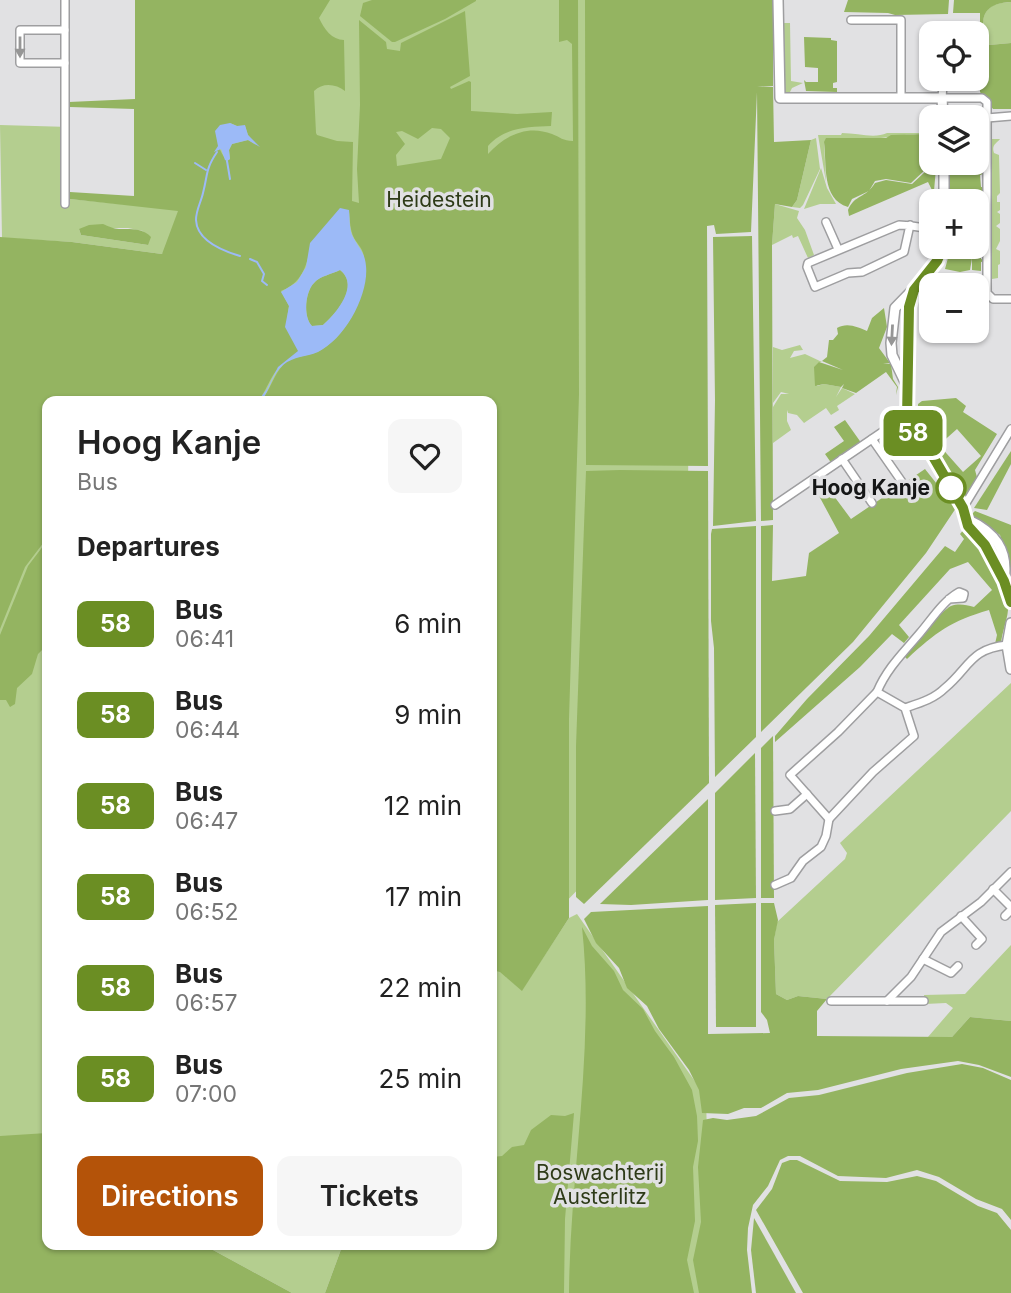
<!DOCTYPE html>
<html lang="en">
<head>
<meta charset="utf-8">
<style>
	body { margin:0; font-family:Inter,sans-serif; background:#f6f6f6; color:#222; height:100vh; display:flex; flex-direction:column; font-size:26px; white-space:nowrap }
	* { box-sizing:border-box; margin:0 }
	p { font-size:23px; color:#767676 }
	.icon { flex:none; width:38px; height:38px; fill:none; stroke:currentColor; stroke-width:2; stroke-linecap:round; stroke-linejoin:round }
	.map { position:relative; flex:1; overflow:hidden }
	.sheet { position:absolute; left:42px; top:396px; width:455px; height:854px; display:flex; flex-direction:column; background:#fff; border-radius:14px; box-shadow:0 2px 5px #0004 }
	.sheet>* { flex:none }
	.badge { padding:0 14px; border-radius:10px; font-size:24px; line-height:46px }
	.fabs { position:absolute; left:919px; top:21px; display:grid; gap:14px }
	.fabs a { display:grid; place-items:center; width:70px; height:70px; border-radius:14px; background:#fff; box-shadow:0 2px 5px #0004; font-size:35px }
	.map>.badge { position:absolute; translate:-50% -50%; box-shadow:0 0 0 4px #fff }
	h2 { padding:0 35px; font-size:26px; line-height:63px }
	.round { display:grid; place-items:center; flex:none; width:74px; height:74px; border-radius:14px; background:#f6f6f6 }
	.head { display:flex; align-items:center; justify-content:space-between; height:119px; padding:0 35px }
	h1 { font-size:33px; font-weight:600; line-height:52px }
	.button { display:flex; gap:14px; margin-top:auto; padding:14px 35px }
	.button a { flex:1; height:80px; border-radius:14px; background:#b45309; color:#fff; font-size:28px; font-weight:600; line-height:80px; text-align:center }
	.button a+a { background:#f6f6f6; color:#222 }
	ul { padding:0; list-style:none }
	li { display:flex; align-items:center; gap:21px; height:91px; padding:0 35px }
	li div { flex:1 }
	li b { display:block; font-size:26px }
	li em { font-style:normal }
	li .badge { min-width:77px; font-weight:700; text-align:center }
	.map>svg:first-child { display:block }
	.green { fill:#b4ce8f; fill-rule:evenodd }
	.forest { fill:#94b461; fill-rule:evenodd }
	.water { fill:#9cbaf7; fill-rule:evenodd }
	.lines { fill:none; stroke-linecap:round; stroke-linejoin:round }
	.stream { stroke:#9cbaf7; stroke-width:2 }
	.minor-casing { stroke:#9e9ea0; stroke-width:10 }
	.tertiary-casing { stroke:#9e9ea0; stroke-width:12 }
	.minor { stroke:#fff; stroke-width:7 }
	.tertiary { stroke:#fff; stroke-width:9 }
	.oneway { fill:#969696 }
	.line-casing { stroke:#fff; stroke-width:16 }
	.line { stroke:#6b8e23; stroke-width:10 }
	.stop-dot { fill:#fff; stroke:#6b8e23; stroke-width:3.5 }
	.labels { text-anchor:middle; stroke-width:7; stroke-linejoin:round; paint-order:stroke }
	.park-label { font-size:21px; fill:#2e3b18; stroke:#e1e1e3 }
	.stop-label { font-size:21px; font-weight:bold; fill:#151616; stroke:#e1e1e3; text-anchor:end }
</style>
</head>
<body>
<div class="map">
<svg width="1011" height="1293" viewBox="0 0 1011 1293">
	<rect width="100%" height="100%" fill="#e1e1e3"/>
	<g class="green">
		<path d="M178 0H690L687 778 552 916 506 977 522 990 569 918 577 914 706 1097 711 1293H350L492 1244V401H47V1244L0 1293V274L170 264 165 250 162 254 72 242 2 238 0 125 70 127V199L172 209ZM114 228H128L143 231 148 245 81 235 79 229Z"/>
		<path d="M1011 2V43L989 45 981 42C984 21 978 3 1011 2Z"/>
		<polygon points="782,23 790,23 791,81 803,83 792,88 790,92 782,92"/>
		<path d="M931 108 934 117H931V137C915 131 897 137 881 138 862 140 843 141 824 142L826 182 818 135H841L842 133C858 133 874 139 887 133H928L929 109Z"/>
		<polygon points="816,138 820,169 803,205 800,208 792,207 797,200 811,140"/>
		<path d="M991 139H1000C997 143 991 145 994 153L999 155 1000 193 997 196V202H1000V210L997 212 1000 214V223L996 226 1000 229V241L996 249 1000 251V264L998 265V278L992 279Z"/>
		<polygon points="821,168 827,188 836,204 820,204 804,209"/>
		<polygon points="775,204 799,211 797,218 805,230 814,255 808,258 798,236 793,238 792,235 772,245"/>
		<polygon points="800,345 803,350 794,351 790,358 805,354 822,362 819,362 817,386 824,384 841,387 836,397 842,388 855,394 837,406 839,410 831,415 826,408 804,423 797,415 788,413 787,410 787,421 791,430 773,443 773,407 781,394 789,394 781,392 773,403 773,347 782,350"/>
		<polygon points="1011,683 1011,811 827,999 798,996 787,1000 776,994 774,940 777,922 845,859 847,853 840,843"/>
		<polygon points="1011,945 1011,1021 970,1017 952,1037 928,1037 953,1008 946,1003 925,1004 924,995 965,994"/>
		<polygon points="202,1244 343,1244 325,1293 292,1293"/>
	</g>
	<g class="forest">
		<path d="M135 0H330L319 18C324 29 332 40 344 40L345 91C336 84 323 82 314 91L316 133 317 135 337 141 353 142 352 201 359 203 357 169 360 105 359 20 386 42 387 49 400 51 401 43 465 11 470 76 450 87 451 89 469 81 471 82V111L517 114 552 112 551 126C528 127 505 127 488 146V154C504 136 527 124 552 134 560 137 563 141 573 141L572 44 567 40 559 42V0H578L579 394 569 719V918L522 991 500 972 492 970V401H261C271 389 273 375 284 364 271 371 268 390 258 401H107L98 398 94 401H47V538L25 567 0 629V237L72 242 162 254 178 211 70 199V192L134 196V109L70 107 69 102 135 99ZM230 123 237 126H245L248 135 256 145 248 140 232 144 229 150 230 159 227 161C214 143 217 140 230 123ZM432 128 441 129 450 138 441 159 397 166 396 155 405 144 396 132 402 131 418 139ZM349 212C350 221 350 230 354 238 358 245 363 249 364 257 371 289 349 333 321 350 312 355 300 356 290 359L299 351C290 332 285 327 289 306L281 291C297 285 304 273 308 258Z"/>
		<polygon points="372,0 476,0 476,1 445,19 395,42 392,42 360,16 363,3"/>
		<polygon points="585,0 773,0 773,86 757,86 773,87 774,142 811,140 797,200 792,207 775,204 772,245 773,520 761,521 757,92 751,232 716,234 714,225 707,226 708,466 586,465"/>
		<polygon points="848,0 949,0 948,14 895,15 888,13 844,12"/>
		<path d="M954 0H1011V2C989 3 980 12 984 33L980 38 981 42 989 45 1011 43V109H993L980 92V13H953Z"/>
		<polygon points="804,37 831,38 831,40 837,41 837,82 833,83 833,88 837,88 837,92 806,91 804,80 806,82 818,82 818,68 805,67"/>
		<path d="M927 134 931 137V163H935V167L926 169 911 183 886 179 875 181 869 191 852 199 848 207C821 199 827 164 824 142L826 138H886L891 135Z"/>
		<polygon points="977,159 985,161 980,162 980,172 986,173 980,175 981,187 986,187 986,191 981,192 981,199 986,200 981,202 981,210 986,211 981,213 981,223 986,223 986,225 981,226 981,234 986,234 981,237 981,247 985,247 973,247 976,247 976,201 949,201 950,163 967,165 969,163 976,163"/>
		<path d="M936 168 934 191 933 192 928 182 849 216 848 210C855 194 865 199 875 183L886 180 912 184 927 170Z"/>
		<path d="M103 224C108 226 114 229 119 229 131 229 143 228 151 237L148 245 81 235 79 229 89 225Z"/>
		<polygon points="752,236 756,521 713,526 715,400 713,237"/>
		<polygon points="951,247 986,249 981,251 981,259 986,261 981,262 981,271 972,270 972,258 970,270 960,272 945,269"/>
		<path d="M340 270C360 286 337 313 323 325L312 326C303 317 305 292 314 283 320 276 332 274 340 270Z"/>
		<path d="M884 308 887 327 879 348 890 363H883L891 364 893 379 898 387 896 395 897 387 886 372 856 393 842 388 844 384 841 387 824 384 815 386 814 367 819 362 843 370 822 361 827 357 829 340H833L838 334 837 328C847 322 858 327 867 331L872 318Z"/>
		<path d="M956 398 966 406 963 412 997 434 975 470 978 481 969 495 961 497 949 475 947 476 913 426 917 424 922 427 924 436 931 444C928 436 924 428 918 421V404L922 401ZM957 429 981 456 963 472 939 445Z"/>
		<polygon points="845,420 862,444 832,464 825,454 844,441 834,427"/>
		<polygon points="1011,451 1011,464 987,510 974,508"/>
		<polygon points="925,469 956,508 926,553 853,642 761,732 761,526 773,525 772,581 806,576 809,553 839,533 818,494 828,488 851,519"/>
		<polygon points="620,470 708,471 709,783 584,904 576,897 576,746 586,471"/>
		<polygon points="975,511 1011,525 1011,570 1000,535 971,515"/>
		<polygon points="756,526 756,737 715,777 714,648 711,621 711,534 712,529"/>
		<path d="M966 527C979 545 1010 587 1008 610 1007 621 1002 632 1001 643L995 644 997 635 989 610C951 621 936 632 907 659L905 657 886 677C896 665 941 610 951 606 959 603 966 605 974 607L992 590 968 562 950 569 899 625 909 637 904 643 892 634 860 667 775 742V736L807 699 869 636 945 546 955 552 964 539 960 534Z"/>
		<polygon points="47,541 47,645 38,654 32,674 17,688 15,704 10,707 6,700 0,700 0,635 28,566"/>
		<polygon points="773,736 774,898 761,898 761,748"/>
		<polygon points="755,753 756,898 715,900 715,793"/>
		<polygon points="708,799 708,900 631,905 600,904"/>
		<polygon points="756,903 756,1027 716,1027 715,905"/>
		<polygon points="761,903 774,903 778,920 774,940 776,994 787,1000 798,996 827,999 817,1011 817,1036 952,1037 970,1017 1011,1021 1011,1077 979,1065 958,1061 901,1069 818,1090 787,1093 761,1108 744,1108 728,1114 702,1113 699,1090 689,1070 659,1029 647,1006 627,988 619,968 596,943 584,919 591,912 708,906 708,1034 770,1033 767,1020 761,1012"/>
		<path d="M582 927 592 946 614 971 623 990 643 1009 655 1031 674 1057 692 1090 697 1116 698 1141 693 1167 695 1221 687 1260 694 1293H569C570 1171 595 1049 582 927Z"/>
		<polygon points="962,1064 983,1068 1011,1080 1011,1220 1002,1209 976,1199 939,1177 917,1170 886,1178 838,1176 800,1156 788,1156 780,1160 768,1186 753,1205 748,1228 747,1250 752,1293 699,1293 693,1260 701,1222 698,1167 703,1120 713,1118 727,1120 756,1116 789,1098 819,1095 907,1073"/>
		<polygon points="574,1113 565,1219 564,1293 325,1293 343,1244 492,1244 492,1157 502,1156 512,1147 524,1145 531,1130 551,1115 565,1116"/>
		<polygon points="47,1133 47,1146 43,1157 47,1159 47,1244 202,1244 292,1293 0,1293 0,1136"/>
		<polygon points="790,1160 797,1160 840,1181 887,1182 917,1176 936,1181 978,1206 997,1213 1011,1230 1011,1293 803,1293 756,1210 772,1189 782,1163"/>
		<polygon points="754,1218 796,1293 756,1293 751,1250"/>
	</g>
	<g class="water">
		<polygon points="230,123 237,126 245,125 248,135 260,147 248,140 232,144 229,150 230,159 227,161 225,160 221,149 214,152 218,146 215,131 220,125"/>
		<path d="M340 208 349 210C350 219 349 229 353 237 359 248 365 253 366 266 369 295 345 339 318 352 306 357 294 356 283 365 272 374 270 390 261 401H258L267 389 278 367 298 351 285 327 289 306 281 292 297 282 306 267 310 243ZM340 270C360 285 336 314 323 325L312 326C303 317 305 292 314 283 320 276 332 274 340 270Z"/>
	</g>
	<g class="lines">
		<g class="stream">
			<path d="M217 152C205 170 208 174 203 193 201 202 196 210 196 220 197 241 223 251 240 256"/>
			<polyline points="227,161 230,179"/>
			<polyline points="195,163 206,170"/>
			<polyline points="250,259 257,262 264,274 262,281 267,285"/>
		</g>
		<g class="minor-casing">
			<g id="minor">
				<polyline points="851,20 901,20 901,98"/>
				<polyline points="955,33 978,32"/>
				<polyline points="65,63 20,63 20,30 65,30"/>
				<polyline points="976,84 943,84 942,98 982,98 987,102 987,118 1011,116"/>
				<polyline points="987,118 987,293 993,299 1011,299"/>
				<polyline points="65,204 65,0"/>
				<polyline points="826,222 838,249"/>
				<path d="M910 225 904 252 862 272 848 273 815 287 807 267 808 263 899 225C910 225 920 228 931 228"/>
				<polyline points="872,439 902,482"/>
				<polyline points="842,459 872,503"/>
				<polyline points="775,505 897,422 907,418"/>
				<polyline points="963,508 1011,429"/>
				<polygon points="877,692 905,708 914,736 873,772 829,819 790,775 838,732"/>
				<path d="M877 692C887 668 904 652 920 633 932 619 943 601 959 592L964 594 963 598 949 599"/>
				<path d="M905 708C920 703 934 699 945 688 970 667 970 649 1007 645"/>
				<polyline points="775,811 790,809 807,794"/>
				<polyline points="775,885 791,878 803,861 821,847 826,836 829,819"/>
				<polyline points="993,889 1011,907"/>
				<polyline points="961,916 982,939 976,945"/>
				<polyline points="1005,916 1011,910"/>
				<polyline points="923,959 951,973 958,966"/>
				<polyline points="831,1001 924,1001"/>
				<polyline points="887,1001 911,977 941,932 981,902 1011,872"/>
			</g>
		</g>
		<g class="tertiary-casing">
			<g id="tertiary">
				<polyline points="778,0 780,98 942,98 943,117"/>
				<polyline points="944,201 944,163"/>
				<polyline points="914,290 909,307 909,353 906,384 908,424 931,453 956,496 966,515 968,526 985,545 1004,581 1011,602"/>
				<polyline points="906,384 892,355 891,343 895,308 930,272 943,247"/>
				<path d="M967 519C995 532 1009 550 1004 581"/>
				<polyline points="1011,623 1007,645 1011,669"/>
			</g>
		</g>
		<use href="#minor" class="minor"/>
		<use href="#tertiary" class="tertiary"/>
	</g>
	<defs><path id="oneway-solid" d="M-6-.8H1V-3.2L6.5 0L1 3.2V.8H-6Z" transform="scale(1.75)"/></defs>
	<g class="oneway">
		<use href="#oneway-solid" transform="translate(20 47) rotate(90)"/>
		<use href="#oneway-solid" transform="translate(892 335) rotate(93)"/>
	</g>
	<g class="lines">
		<g class="line-casing">
			<polyline id="line" points="943,247 937,261 914,290 909,307 907,418 910,429 931,453 963,508 968,526 985,545 1004,581 1011,602"/>
		</g>
		<use href="#line" class="line"/>
	</g>
	<circle class="stop-dot" cx="951" cy="488" r="14"/>
	<g class="labels">
		<g class="park-label">
			<text x="439" y="207">Heidestein</text>
			<text x="600" y="1180">Boswachterij<tspan x="600" dy="24">Austerlitz</tspan></text>
		</g>
		<g class="stop-label">
			<text x="930" y="495">Hoog Kanje</text>
		</g>
	</g>
</svg>
<div class="fabs">
<a><svg class="icon" aria-label="locate" viewBox="0 0 24 24"><circle cx="12" cy="12" r="6"/><path d="M12 2v4M12 18v4M2 12h4M18 12h4"/></svg></a>
<a><svg class="icon" aria-label="layers" viewBox="0 0 24 24"><path d="M12 4l9 5-9 5-9-5zM3 14l9 5 9-5"/></svg></a>
<a>+</a>
<a>−</a>
</div>
<b class="badge" style="left:913px;top:433px;background:#6b8e23;color:#fff">58</b>
<section class="sheet">
<div class="head"><div><h1>Hoog Kanje</h1><p>Bus</p></div><a class="round"><svg class="icon" aria-label="heart" viewBox="0 0 24 24"><path d="M12 20l-8-8c-3-5 5-10 8-4 3-6 11-1 8 4z"/></svg></a></div>
<h2>Departures</h2>
<ul>
<li><span class="badge" style="background:#6b8e23;color:#fff">58</span><div><b>Bus</b><p>06:41</p></div><em>6 min</em></li>
<li><span class="badge" style="background:#6b8e23;color:#fff">58</span><div><b>Bus</b><p>06:44</p></div><em>9 min</em></li>
<li><span class="badge" style="background:#6b8e23;color:#fff">58</span><div><b>Bus</b><p>06:47</p></div><em>12 min</em></li>
<li><span class="badge" style="background:#6b8e23;color:#fff">58</span><div><b>Bus</b><p>06:52</p></div><em>17 min</em></li>
<li><span class="badge" style="background:#6b8e23;color:#fff">58</span><div><b>Bus</b><p>06:57</p></div><em>22 min</em></li>
<li><span class="badge" style="background:#6b8e23;color:#fff">58</span><div><b>Bus</b><p>07:00</p></div><em>25 min</em></li>
</ul>
<div class="button"><a>Directions</a><a>Tickets</a></div>
</section>
</div>
</body>
</html>
